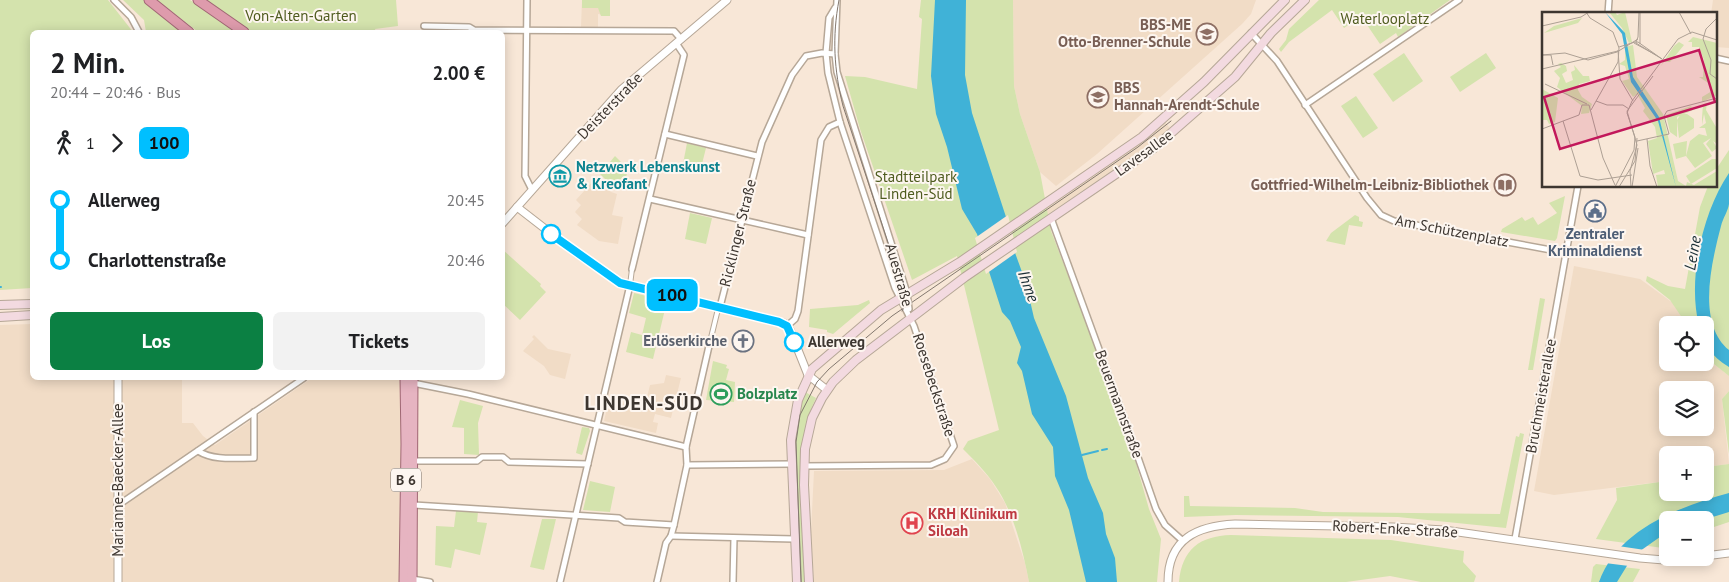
<!DOCTYPE html>
<html lang="de">
<head>
<meta charset="utf-8">
<style>
	body { margin:0; font-family:"PT Sans",sans-serif; background:#f2f2f2; color:#202124; height:100vh; display:flex; flex-direction:column; font-size:19px; white-space:nowrap }
	* { box-sizing:border-box; margin:0 }
	p { font-size:16px; color:#757577 }
	.icon { flex:none; width:28px; height:28px; fill:none; stroke:currentColor; stroke-width:2; stroke-linecap:round; stroke-linejoin:round }
	.map { position:relative; flex:1; overflow:hidden }
	.panel { position:absolute; left:30px; top:30px; width:475px; height:350px; display:flex; flex-direction:column; background:#fff; border-radius:8px; box-shadow:0 2px 12px #0003 }
	.panel>* { flex:none }
	.badge { padding:0 10px; border-radius:8px; font-size:18px; line-height:32px }
	.controls { position:absolute; left:1659px; top:316px; display:grid; gap:10px }
	.controls a { display:grid; place-items:center; width:55px; height:55px; border-radius:8px; background:#fff; box-shadow:0 2px 12px #0003; font-size:25px }
	.map>.badge { position:absolute; translate:-50% -50%; box-shadow:0 0 0 2px #fff }
	.legs { display:flex; align-items:center; gap:8px; height:55px; padding:0 20px; font-size:16px }
	.legs p { margin-inline-start:auto }
	.summary { display:flex; align-items:center; justify-content:space-between; height:85px; padding:0 20px }
	h1 { font-size:28px; font-weight:800; line-height:38px }
	.cta { display:flex; gap:10px; margin-top:auto; padding:10px 20px }
	.cta a { flex:1; height:58px; border-radius:8px; background:#0b8043; color:#fff; font-size:20px; font-weight:800; line-height:58px; text-align:center }
	.cta a+a { background:#f2f2f2; color:#202124 }
	ul { padding:0 20px; list-style:none }
	li { display:flex; align-items:center; gap:18px; height:60px; font-size:19px }
	li i { display:grid; place-items:center; width:8px; height:100%; margin:0 6px; background:currentColor }
	li i::after { content:''; width:12px; height:12px; margin:-6px; border:4px solid; border-radius:50%; background:#fff }
	li p { margin-inline-start:auto }
	li:first-child i { background:linear-gradient(#0000 50%,currentColor 0) }
	li:last-child i { background:linear-gradient(currentColor 50%,#0000 0) }
	.map>svg:first-child { display:block }
	.built { fill:#f1dcc6; fill-rule:evenodd }
	.green { fill:#d4e3ad }
	.water { fill:#40b2d7 }
	.pier { fill:#f8e7d7 }
	.lines { fill:none; stroke-linecap:round; stroke-linejoin:round }
	.stream { stroke:#40b2d7; stroke-width:2 }
	.pedestrian-casing { stroke:#b6a797; stroke-width:6 }
	.minor-casing { stroke:#b6a797; stroke-width:8 }
	.tertiary-casing { stroke:#b6a797; stroke-width:9 }
	.secondary-casing { stroke:#b6a797; stroke-width:10 }
	.primary-casing { stroke:#a06774; stroke-width:11 }
	.trunk-casing { stroke:#a06774; stroke-width:11 }
	.pedestrian { stroke:#fff; stroke-width:4 }
	.minor { stroke:#fff; stroke-width:5 }
	.tertiary { stroke:#fff; stroke-width:7 }
	.secondary { stroke:#f3dae0; stroke-width:8 }
	.primary { stroke:#e6b4c1; stroke-width:9 }
	.trunk { stroke:#de9bac; stroke-width:9 }
	.tram { stroke:#83786f; stroke-width:1 }
	.line-1-casing { stroke:#fff; stroke-width:11 }
	.line-1 { stroke:#00bfff; stroke-width:8 }
	.stop-1-dot { fill:#fff; stroke:#00bfff; stroke-width:2.5 }
	.labels { text-anchor:middle; stroke-width:4; stroke-linejoin:round; paint-order:stroke }
	.shield { fill:#fdf6f0; stroke:#77706a; stroke-width:1 }
	.shield-label { font-size:14px; font-weight:bold; fill:#3d3630 }
	.park-label { font-size:15px; fill:#4f5c1f; stroke:#fdf6f0 }
	.education-label { font-size:15px; font-weight:bold; fill:#785e54; stroke:#fdf6f0; text-anchor:end }
	.street-label { font-size:15px; fill:#3d3630; stroke:#fdf6f0 }
	.culture-label { font-size:15px; font-weight:bold; fill:#0d838f; stroke:#fdf6f0; text-anchor:start }
	.service-label { font-size:15px; font-weight:bold; fill:#4e5e75; stroke:#fdf6f0 }
	.worship-label { font-size:15px; font-weight:bold; fill:#5b616d; stroke:#fdf6f0; text-anchor:end }
	.stop-label { font-size:15px; font-weight:bold; fill:#3d3630; stroke:#fdf6f0; text-anchor:start }
	.leisure-label { font-size:15px; font-weight:bold; fill:#27864d; stroke:#fdf6f0; text-anchor:start }
	.health-label { font-size:15px; font-weight:bold; fill:#be3a42; stroke:#fdf6f0; text-anchor:start }
	.water-label { font-size:16px; font-style:italic; fill:#1b2f36; stroke:#fdf6f0 }
	.district-label { font-size:20px; font-weight:bold; letter-spacing:1px; fill:#3d3630; stroke:#fdf6f0 }
	.inset-road { fill:none; stroke:#ada094; stroke-width:1 }
	.view { fill:#c2185b; fill-opacity:0.15; stroke:#c2185b; stroke-width:2.5 }
	.inset-edge { fill:none; stroke:#3d3630; stroke-width:2.5 }
</style>
</head>
<body>
<div class="map">
<svg width="1729" height="582" viewBox="0 0 1729 582">
	<rect width="100%" height="100%" fill="#f8e7d7"/>
	<g class="built">
		<polygon points="582,0 610,0 610,16 598,14 598,27 581,27"/>
		<polygon points="1013,0 1256,0 1251,14 1242,24 1097,154 1056,186 1040,172 1020,114 1014,86"/>
		<polygon points="1713,0 1729,0 1729,48 1716,47 1715,14 1711,14"/>
		<polygon points="1165,121 1170,129 1154,142 1012,239 1037,215 1115,161"/>
		<polygon points="595,179 611,192 617,194 612,215 623,217 618,244 599,241 577,225 582,219 575,212 581,205 576,200"/>
		<path d="M1574 266 1640 279 1673 303 1687 325H1668V362H1705V357L1729 376V391L1722 399 1729 464 1705 467V455H1668L1667 481 1554 495 1534 491ZM1668 390H1705V428H1668Z"/>
		<polygon points="32,324 32,378 182,378 182,423 193,423 203,436 215,445 312,378 401,378 402,582 0,582 0,325"/>
		<polygon points="534,335 548,349 571,354 565,379 550,375 544,366 523,351 534,339 532,337"/>
		<polygon points="666,375 681,378 671,418 655,414 653,422 658,423 656,433 604,421 607,408 615,411 619,408 620,403 640,408 645,405 650,385 664,383"/>
		<polygon points="972,459 990,479 1005,503 1025,563 1029,582 814,582 811,532 814,471 944,470"/>
	</g>
	<g class="green">
		<polygon points="0,0 108,0 133,32 32,32 32,288 0,290"/>
		<polygon points="123,0 144,0 183,32 146,32 144,20"/>
		<polygon points="157,0 190,0 237,32 198,32"/>
		<polygon points="205,0 396,0 398,26 375,29 376,32 251,32"/>
		<polygon points="582,0 610,0 610,16 601,16 598,8 582,8"/>
		<path d="M921 0H1013L1014 86 1020 114 1040 172 1051 231 1124 421 1149 509 1161 539 1157 582H1029C1023 551 1014 513 996 487 987 473 975 461 963 449L968 441 999 430 957 256 912 280 860 129 845 76 865 77 917 89 922 19 919 17Z"/>
		<polygon points="1319,0 1450,0 1398,37 1396,33 1380,44 1361,16 1344,28 1332,10 1289,42 1281,52 1279,49 1286,40 1289,29"/>
		<polygon points="1404,53 1423,81 1393,102 1373,74"/>
		<polygon points="1486,53 1496,68 1460,92 1450,77"/>
		<polygon points="1356,96 1378,128 1363,138 1341,106"/>
		<polygon points="687,143 706,148 701,168 683,164"/>
		<polygon points="1729,150 1729,376 1705,357 1705,325 1687,325 1670,300 1646,281 1647,276 1668,286 1685,289 1700,207 1708,186 1715,186 1715,171"/>
		<polygon points="615,156 628,169 623,190 615,189 600,174"/>
		<polygon points="1565,196 1557,238 1555,241 1501,232 1502,229 1522,217 1525,221 1533,217 1538,225 1557,213 1549,203"/>
		<polygon points="690,213 712,218 706,244 685,239"/>
		<polygon points="1355,215 1359,217 1359,221 1363,222 1362,227 1349,225 1345,245 1326,241 1331,233"/>
		<polygon points="502,249 541,284 540,286 546,292 520,320 503,304"/>
		<polygon points="634,293 667,301 653,359 626,352 631,332 642,335 646,318 629,313"/>
		<polygon points="1540,298 1545,299 1533,370 1528,370"/>
		<polygon points="869,300 870,303 833,334 827,332 827,330 809,327 810,309 858,305"/>
		<polygon points="713,361 727,365 726,368 729,369 726,380 735,382 734,402 706,400"/>
		<polygon points="1729,391 1729,454 1722,399"/>
		<path d="M805 392 816 398C790 449 804 526 807 582H800C798 527 786 443 805 392Z"/>
		<polygon points="460,400 483,406 478,423 479,455 464,454 464,428 452,427"/>
		<polygon points="582,427 589,428 590,431 582,455 576,453"/>
		<polygon points="1520,433 1524,434 1506,528 1398,517 1236,515 1184,517 1184,496 1189,496 1190,506 1295,508 1323,512 1500,514 1516,436 1519,437"/>
		<polygon points="1729,464 1729,522 1705,530 1705,520 1668,520 1667,548 1663,548 1596,539 1617,500 1616,488 1667,481 1668,492 1705,492 1705,467"/>
		<polygon points="590,481 615,487 610,512 583,510"/>
		<polygon points="456,511 478,512 477,522 487,523 480,555 455,549 451,568 435,565 436,526 454,527"/>
		<polygon points="542,519 556,519 544,570 530,567"/>
		<path d="M1231 535 1391 540 1464 551 1463 562 1476 576 1474 582H1421L1390 576 1346 582H1179C1182 549 1200 536 1231 535Z"/>
		<polygon points="1596,564 1640,569 1633,582 1591,582 1593,567"/>
	</g>
	<g class="water">
		<polygon points="935,0 966,0 965,75 972,113 1006,217 1010,239 1026,283 1034,318 1066,396 1088,478 1103,513 1106,534 1115,558 1117,582 1086,582 1069,510 1055,476 1053,447 1032,414 1022,371 1017,363 1021,347 1010,321 1002,312 977,234 962,209 947,147 936,114 931,76"/>
		<path d="M1729 173C1729 183 1729 195 1729 204 1728 211 1723 218 1721 226 1712 261 1696 323 1729 350V367C1710 355 1705 347 1705 325H1699C1687 279 1703 211 1729 173Z"/>
		<path d="M1729 493V512L1703 520H1668L1667 532 1633 556 1617 582H1599C1618 529 1679 507 1729 493Z"/>
	</g>
	<g class="pier">
		<polygon points="1008,215 1017,252 986,274 975,238"/>
		<polygon points="1618,546 1645,550 1635,558 1629,566 1605,563"/>
	</g>
	<g class="lines">
		<g class="stream">
			<polyline points="0,287 1,287"/>
			<polyline points="1102,450 1107,449"/>
			<polyline points="1082,455 1098,451"/>
		</g>
		<g class="pedestrian-casing">
			<g id="pedestrian">
				<polyline points="630,285 632,269"/>
				<polyline points="709,346 717,313 720,307"/>
			</g>
		</g>
		<g class="minor-casing">
			<g id="minor">
				<polyline points="114,0 131,17 139,32"/>
				<polyline points="527,0 525,176 532,190"/>
				<polyline points="837,0 835,54 837,72 907,293 909,309"/>
				<polyline points="1608,14 1609,0"/>
				<polyline points="424,26 469,27 474,30 674,31 681,39"/>
				<polyline points="1251,33 1277,61 1367,198 1381,215 1394,221 1567,253"/>
				<polyline points="1715,58 1729,61"/>
				<polyline points="1305,105 1459,0"/>
				<polyline points="665,134 757,156"/>
				<polyline points="650,199 808,235"/>
				<polyline points="1051,218 1126,423 1156,509 1165,525 1183,541"/>
				<polyline points="632,269 684,55 676,43"/>
				<polyline points="720,307 762,142 792,75 806,56 822,53 835,54"/>
				<polyline points="787,326 795,319 798,311 821,140 829,127 840,122"/>
				<polyline points="413,383 468,394 686,447"/>
				<path d="M198 451C214 461 235 458 254 458V412"/>
				<polyline points="414,461 477,461 482,457 503,457 509,462 588,464"/>
				<polyline points="687,465 791,464"/>
				<polyline points="804,466 931,465 945,459 954,446 914,326 895,288 840,122 828,73 826,53 829,18 835,8"/>
				<polyline points="414,505 619,518 625,522 674,525"/>
				<polyline points="117,506 304,378"/>
				<polyline points="671,536 794,539"/>
				<polyline points="1515,539 1578,186"/>
				<polyline points="412,579 430,582"/>
				<polyline points="560,582 630,285"/>
				<polyline points="657,582 666,543 671,536 674,525 687,465 686,447 709,346"/>
				<polyline points="733,582 734,538"/>
			</g>
		</g>
		<g class="tertiary-casing">
			<g id="tertiary">
				<polyline points="517,207 575,252 620,283 784,323 790,330 808,375 827,390"/>
				<polyline points="502,224 621,90 727,0"/>
				<polyline points="1705,556 1729,553"/>
				<polyline points="118,582 118,378"/>
				<path d="M1168 582C1168 538 1198 526 1235 524L1393 527 1444 530 1640 558 1664 560 1687 558"/>
			</g>
		</g>
		<g class="secondary-casing">
			<g id="secondary">
				<polyline points="0,305 32,304"/>
				<polyline points="0,317 32,315"/>
				<polyline points="797,582 791,440 798,400 812,369 881,310 960,262 1142,137 1204,82 1285,0"/>
				<polyline points="809,582 804,485 805,449 812,418 822,398 833,382 856,360 965,277 1154,148 1235,77 1271,33 1305,0"/>
			</g>
		</g>
		<g class="primary-casing">
			<g id="primary">
				<polyline points="404,582 406,444 405,378"/>
				<polyline points="412,582 413,378"/>
			</g>
		</g>
		<g class="trunk-casing">
			<g id="trunk">
				<polyline points="149,0 189,32"/>
				<polyline points="198,0 244,32"/>
			</g>
		</g>
		<use href="#pedestrian" class="pedestrian"/>
		<use href="#minor" class="minor"/>
		<use href="#tertiary" class="tertiary"/>
		<use href="#secondary" class="secondary"/>
		<use href="#primary" class="primary"/>
		<use href="#trunk" class="trunk"/>
		<g class="tram">
			<path d="M839 0C832 37 834 70 843 106L905 294V306L902 311"/>
			<polyline points="801,582 796,442 800,415 817,382 829,369 892,316 1138,147 1171,121"/>
		</g>
	</g>
	<g class="lines">
		<g class="line-1-casing">
			<polyline id="line-1" points="551,234 620,283 779,322 787,326 794,342"/>
		</g>
		<use href="#line-1" class="line-1"/>
	</g>
	<defs>
		<g id="university-ring" transform="scale(1.125)"><circle r="9.5" fill="#fdf6f0" stroke="#8d6e63" stroke-width="1.5"/><path d="M0-5L7-2L0 1L-7-2ZM-4 1L0 2.5L4 1V4Q0 6-4 4Z" fill="#8d6e63"/></g>
		<g id="museum-ring" transform="scale(1.125)"><circle r="9.5" fill="#fdf6f0" stroke="#0f9aa8" stroke-width="1.5"/><path d="M0-6L6-3V-2H-6V-3ZM-5-1h2V3h-2ZM-1-1h2V3h-2ZM3-1h2V3H3ZM-6 4H6V6H-6Z" fill="#0f9aa8"/></g>
		<g id="library-ring" transform="scale(1.125)"><circle r="9.5" fill="#fdf6f0" stroke="#8d6e63" stroke-width="1.5"/><path d="M-6-4Q-3-5.5-.7-3.5V5Q-3 3-6 4ZM6-4Q3-5.5 .7-3.5V5Q3 3 6 4Z" fill="#8d6e63"/></g>
		<g id="civic-ring" transform="scale(1.125)"><circle r="9.5" fill="#fdf6f0" stroke="#5c6f8a" stroke-width="1.5"/><path d="M-.6-6.5H3V-4.5H.6V-3L4-1V1h2V6H-6V1h2V-1L-.6-3ZM-1.2 2.5V6h2.4V2.5Z" fill="#5c6f8a"/></g>
		<g id="church-ring" transform="scale(1.125)"><circle r="9.5" fill="#fdf6f0" stroke="#6b7280" stroke-width="1.5"/><path d="M-1.2-6h2.4v3.5h3.3v2.4h-3.3V6h-2.4V-.1h-3.3v-2.4h3.3Z" fill="#6b7280"/></g>
		<g id="stadium-ring" transform="scale(1.125)"><circle r="9.5" fill="#fdf6f0" stroke="#2e9e5b" stroke-width="1.5"/><path d="M0-5a6.5 5 0 1 0 0 10a6.5 5 0 1 0 0-10ZM-3.5-1.8h7v3.6h-7Z" fill="#2e9e5b"/></g>
		<g id="hospital-ring" transform="scale(1.125)"><circle r="9.5" fill="#fdf6f0" stroke="#e0444e" stroke-width="1.5"/><path d="M-5-5h3v3.5h4V-5h3V5h-3V1.5h-4V5h-3Z" fill="#e0444e"/></g>
	</defs>
	<g fill-rule="evenodd">
		<use href="#university-ring" x="1207" y="34"/>
		<use href="#university-ring" x="1098" y="97"/>
		<use href="#museum-ring" x="560" y="176"/>
		<use href="#library-ring" x="1505" y="185"/>
		<use href="#civic-ring" x="1595" y="211"/>
		<use href="#church-ring" x="743" y="341"/>
		<use href="#stadium-ring" x="721" y="394"/>
		<use href="#hospital-ring" x="912" y="523"/>
	</g>
	<g class="stop-1-dot">
		<circle cx="551" cy="234" r="9"/>
		<circle cx="794" cy="342" r="9"/>
	</g>
	<g class="labels">
		<rect class="shield" x="391" y="468.5" width="30" height="23" rx="4"/>
		<g class="shield-label">
			<text x="406" y="485">B 6</text>
		</g>
		<g class="park-label">
			<text x="301" y="21">Von-Alten-Garten</text>
			<text x="1385" y="24">Waterlooplatz</text>
			<text x="916" y="182">Stadtteilpark<tspan x="916" dy="17">Linden-Süd</tspan></text>
		</g>
		<g class="education-label">
			<text x="1191" y="30">BBS-ME<tspan x="1191" dy="17">Otto-Brenner-Schule</tspan></text>
			<text x="1114" y="93" text-anchor="start">BBS<tspan x="1114" dy="17">Hannah-Arendt-Schule</tspan></text>
			<text x="1489" y="190">Gottfried-Wilhelm-Leibniz-Bibliothek</text>
		</g>
		<g class="street-label">
			<text transform="translate(610 106) rotate(-46)" y="5">Deisterstraße</text>
			<text transform="translate(1144 153) rotate(-36)" y="5">Lavesallee</text>
			<text transform="translate(1452 231) rotate(11)" y="5">Am Schützenplatz</text>
			<text transform="translate(738 233) rotate(-76)" y="5">Ricklinger Straße</text>
			<text transform="translate(899 275) rotate(74)" y="5">Auestraße</text>
			<text transform="translate(934 385) rotate(72)" y="5">Roesebeckstraße</text>
			<text transform="translate(1541 396) rotate(-80)" y="5">Bruchmeisterallee</text>
			<text transform="translate(1119 404) rotate(70)" y="5">Beuermannstraße</text>
			<text transform="translate(118 480) rotate(-90)" y="5">Marianne-Baecker-Allee</text>
			<text transform="translate(1395 529) rotate(3)" y="5">Robert-Enke-Straße</text>
		</g>
		<g class="culture-label">
			<text x="576" y="172">Netzwerk Lebenskunst<tspan x="576" dy="17">&amp; Kreofant</tspan></text>
		</g>
		<g class="service-label">
			<text x="1595" y="239">Zentraler<tspan x="1595" dy="17">Kriminaldienst</tspan></text>
		</g>
		<g class="worship-label">
			<text x="727" y="346">Erlöserkirche</text>
		</g>
		<g class="stop-label">
			<text x="808" y="347">Allerweg</text>
		</g>
		<g class="leisure-label">
			<text x="737" y="399">Bolzplatz</text>
		</g>
		<g class="health-label">
			<text x="928" y="519">KRH Klinikum<tspan x="928" dy="17">Siloah</tspan></text>
		</g>
		<g class="water-label">
			<text transform="translate(1692 253) rotate(-80)" y="6">Leine</text>
			<text transform="translate(1029 286) rotate(70)" y="6">Ihme</text>
		</g>
		<g class="district-label">
			<text x="644" y="410">LINDEN-SÜD</text>
		</g>
	</g>
	<g transform="translate(1542 12)">
		<rect width="175" height="175" fill="#f8e7d7"/>
		<path d="M67 0H73L75 3 83 0 90 30 87 31 80 16ZM40 6 36 11 2 21 12 14ZM151 25 175 31V83L160 90V85L170 79 168 72 157 65H161L162 48 157 35H150V30H146ZM137 30 142 33 128 50H122L118 55 132 34ZM91 33 95 65 121 102 136 169 144 174 145 170 152 173 175 159V175H116L114 163 123 162 122 158 111 162 106 129 115 126 113 115 101 99 103 96 95 82 91 85 80 69 87 67 83 54 77 52 83 48V35ZM19 51 24 54 25 59 20 62 24 71 31 68 29 60 33 58 32 53 41 64H47L48 69 37 72 36 78 40 85 50 92 47 101 39 102 40 94 15 75 18 66 12 59 19 55 16 52ZM0 77 16 86 13 110 7 112 5 108H0ZM165 91 164 98 174 115 175 132 171 129 175 136 170 140 164 132 169 126 161 131 170 144 153 156 144 144 134 147 131 132 145 129 144 144 148 129 157 122 165 124 163 116H157L164 111 162 102 160 113V106L161 92ZM149 94 151 98 135 105V125L128 120 124 103ZM145 102 152 107V116L137 126 135 108 139 102ZM170 147H175V156L149 172 144 164Z" fill="#d4e3ad"/>
		<path d="M63 0 83 21 91 65 117 105 134 175 116 109 89 70 80 22Z" fill="#40b2d7"/>
		<path class="inset-road" d="M44 0 48 6 71 20 77 36 76 50 49 98M98 0V32M137 0 149 22M175 6 164 17 161 27 169 48 168 62 175 67M0 14 39 5 47 0M92 31 114 43M77 35 93 30H96L120 47 94 31V30L96 25 97 0M76 38 78 67 91 89M0 43H9L11 53M0 43 23 41 46 48 75 40 96 27M0 57 76 39M3 72 45 92M54 89 65 93H81L87 97M21 109 38 164 56 168 90 163M0 117 37 103 40 93H47L61 146 73 173M105 127 108 154 115 175M95 129 127 122 122 104 125 99 175 86M73 175 92 138 93 125 85 101 90 89 136 27 150 20 175 28M77 175 93 149 95 126M89 175 88 159 95 133 85 99 111 64M90 175 96 136"/>
		<path class="view" d="M157 38 173 90 18 137 2 85Z"/>
		<rect width="175" height="175" class="inset-edge"/>
	</g>
</svg>
<div class="controls">
<a><svg class="icon" aria-label="locate" viewBox="0 0 24 24"><circle cx="12" cy="12" r="6"/><path d="M12 2v4M12 18v4M2 12h4M18 12h4"/></svg></a>
<a><svg class="icon" aria-label="layers" viewBox="0 0 24 24"><path d="M12 4l9 5-9 5-9-5zM3 14l9 5 9-5"/></svg></a>
<a>+</a>
<a>−</a>
</div>
<b class="badge" style="left:672px;top:295px;background:#00bfff;color:#111">100</b>
<section class="panel">
<div class="summary"><div><h1>2 Min.</h1><p>20:44 – 20:46 · Bus</p></div><b>2.00 €</b></div>
<div class="legs"><svg class="icon" aria-label="walk" viewBox="0 0 24 24"><circle cx="13" cy="4" r="2"/><path d="M13 8l-2 6 4 7M11 14l-3 7M7 12l3-4h3l4 4"/></svg>1<svg class="icon" aria-label="forward" viewBox="0 0 24 24"><path d="M9 5l7 7-7 7"/></svg><b class="badge" style="background:#00bfff;color:#111">100</b></div>
<ul>
<li><i style="color:#00bfff"></i><b>Allerweg</b><p>20:45</p></li>
<li><i style="color:#00bfff"></i><b>Charlottenstraße</b><p>20:46</p></li>
</ul>
<div class="cta"><a>Los</a><a>Tickets</a></div>
</section>
</div>
</body>
</html>
